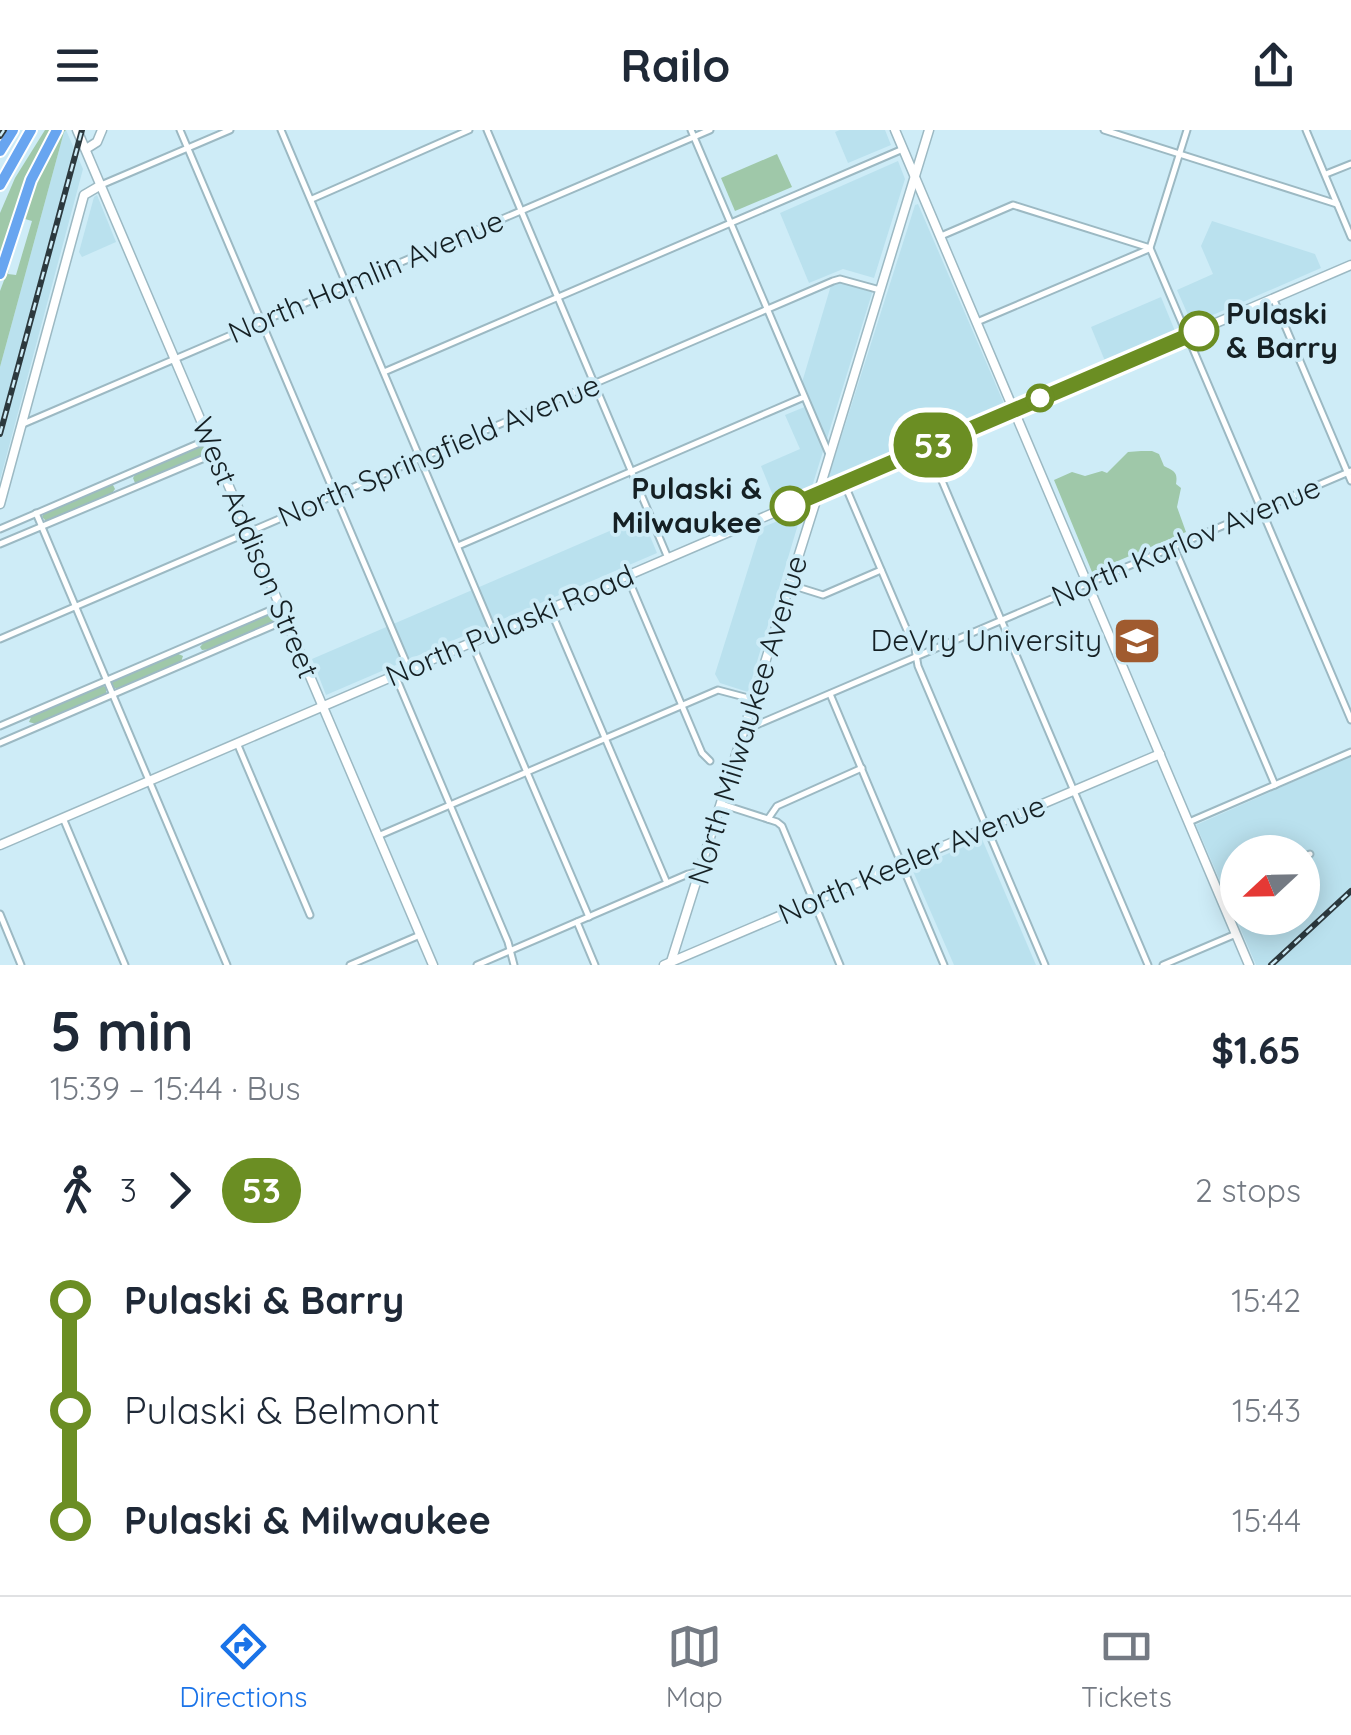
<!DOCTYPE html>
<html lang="en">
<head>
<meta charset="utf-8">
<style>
	body { margin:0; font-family:Quicksand,sans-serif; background:#f2f2f3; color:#1f2937; height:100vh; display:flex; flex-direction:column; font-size:38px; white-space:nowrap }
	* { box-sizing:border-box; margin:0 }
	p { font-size:32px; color:#747a83 }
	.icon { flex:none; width:55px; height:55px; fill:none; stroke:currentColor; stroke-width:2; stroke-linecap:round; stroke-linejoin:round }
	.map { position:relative; height:835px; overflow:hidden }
	.side { display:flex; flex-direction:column; background:#fff; flex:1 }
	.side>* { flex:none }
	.badge { padding:0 20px; border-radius:32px; font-size:35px; line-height:65px }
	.needle { width:65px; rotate:248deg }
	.controls { position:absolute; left:1220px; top:705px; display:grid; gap:20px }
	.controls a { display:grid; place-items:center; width:100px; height:100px; border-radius:50%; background:#fff; box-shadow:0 5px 25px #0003; font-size:50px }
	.map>.badge { position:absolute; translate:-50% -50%; box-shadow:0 0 0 5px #fff }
	.legs { display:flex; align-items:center; gap:15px; height:110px; padding:0 50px; font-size:32px }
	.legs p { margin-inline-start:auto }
	.headline { display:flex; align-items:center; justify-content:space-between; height:170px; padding:0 50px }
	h1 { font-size:55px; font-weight:700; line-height:75px }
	ul { padding:0 50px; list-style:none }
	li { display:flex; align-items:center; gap:35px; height:110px; font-size:38px }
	li i { display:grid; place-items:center; width:15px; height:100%; margin:0 12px; background:currentColor }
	li i::after { content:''; width:25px; height:25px; margin:-12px; border:8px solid; border-radius:50%; background:#fff }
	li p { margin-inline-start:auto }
	li:first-child i { background:linear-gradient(#0000 50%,currentColor 0) }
	li:last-child i { background:linear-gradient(currentColor 50%,#0000 0) }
	header { display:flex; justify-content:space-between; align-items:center; height:130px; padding:0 50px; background:#fff; font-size:45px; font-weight:700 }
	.tab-bar { display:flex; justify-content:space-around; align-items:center; height:140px; border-top:2px solid #e0e1e3; background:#fff; font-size:28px; color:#747a83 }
	.tab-bar a { display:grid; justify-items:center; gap:5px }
	.tab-bar .on { color:#1a73e8 }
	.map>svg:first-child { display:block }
	.built { fill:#bae1ee; fill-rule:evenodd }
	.green { fill:#9fc8a9 }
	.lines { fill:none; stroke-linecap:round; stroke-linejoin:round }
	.minor-casing { stroke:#9cb9c3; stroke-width:9 }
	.tertiary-casing { stroke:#9cb9c3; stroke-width:11 }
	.secondary-casing { stroke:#9cb9c3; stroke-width:11 }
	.motorway-casing { stroke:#fff; stroke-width:14 }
	.minor { stroke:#fff; stroke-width:5 }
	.tertiary { stroke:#fff; stroke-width:8 }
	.secondary { stroke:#fff; stroke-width:8 }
	.motorway { stroke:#68a5f0; stroke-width:10 }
	.rail-casing { stroke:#2c393e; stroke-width:6 }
	.rail { stroke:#ceecf7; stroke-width:2.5; stroke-dasharray:8; stroke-linecap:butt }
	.line-1-casing { stroke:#fff; stroke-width:22 }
	.line-1 { stroke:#6b8e23; stroke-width:15 }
	.stop-1-dot { fill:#fff; stroke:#6b8e23; stroke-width:5 }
	.labels { text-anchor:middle; stroke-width:8; stroke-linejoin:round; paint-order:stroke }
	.street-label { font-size:30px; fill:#152024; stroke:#ceecf7 }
	.stop-label { font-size:30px; font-weight:bold; fill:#152024; stroke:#ceecf7; text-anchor:start }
	.poi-label { font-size:30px; fill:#152024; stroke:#ceecf7; text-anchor:end }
</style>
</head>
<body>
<header><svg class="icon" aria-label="menu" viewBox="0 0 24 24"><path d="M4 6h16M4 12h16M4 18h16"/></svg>Railo<svg class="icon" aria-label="share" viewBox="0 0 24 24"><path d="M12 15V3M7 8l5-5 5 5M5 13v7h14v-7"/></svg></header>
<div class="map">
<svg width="1351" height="835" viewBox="0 0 1351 835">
	<rect width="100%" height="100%" fill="#ceecf7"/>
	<g class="built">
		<polygon points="66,0 83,39 0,350 0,237 64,2"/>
		<polygon points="840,0 885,0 891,15 848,33 835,2"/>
		<polygon points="898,31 905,49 874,148 843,139 809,153 780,83"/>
		<polygon points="97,65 116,112 82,127 79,122 94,67"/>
		<polygon points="918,74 1005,276 827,352 915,75"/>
		<polygon points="1212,91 1315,124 1321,138 1192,194 1177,160 1213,144 1201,116"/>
		<polygon points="839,150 873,160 811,360 776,373 761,336 800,319 785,285 807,276 800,259 832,152"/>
		<polygon points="1161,167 1175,201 1105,231 1091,197"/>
		<polygon points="802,381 748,562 720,553 715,544 761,398"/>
		<polygon points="642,387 657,423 326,565 312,529"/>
		<path d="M1351 626V835H1256L1196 695ZM1238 722H1302V788H1238Z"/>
		<polygon points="982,709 1036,835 954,835 912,739"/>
	</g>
	<g class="green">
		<polygon points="45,0 51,0 24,52 0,132 0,83 15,48"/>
		<polygon points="62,0 66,0 64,2 0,237 0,161 9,137 8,144 16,145 32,91 25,89 21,101 22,95 38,44"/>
		<polygon points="777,24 792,57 735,81 721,48"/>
		<polygon points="199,316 205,317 205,325 140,353 135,353 133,348 137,342"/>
		<path d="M1141 321H1152L1159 324 1164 336C1174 341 1178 342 1176 354L1181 358 1177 377 1186 402 1092 442 1054 350 1072 342 1085 346 1102 341 1107 343 1128 322Z"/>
		<polygon points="108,355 113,355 115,359 110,366 47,392 42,387 44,383"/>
		<polygon points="275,482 278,487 276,491 212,519 202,520 200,517 205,511"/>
		<polygon points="176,523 183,526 181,532 121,559 114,558 112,553 114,550"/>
		<polygon points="100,555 106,557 106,564 36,594 29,592 32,585"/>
	</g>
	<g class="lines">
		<g class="minor-casing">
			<g id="minor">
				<polyline points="180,0 409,539"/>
				<polyline points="281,0 494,503"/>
				<polyline points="487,0 668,428"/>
				<polyline points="691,0 829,324"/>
				<polyline points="1104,0 1337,74"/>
				<polyline points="1187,0 1150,118 1351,590"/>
				<polyline points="1306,0 1351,107"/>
				<polyline points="1326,44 1351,34"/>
				<polyline points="101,55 230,0"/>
				<polyline points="312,69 469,0"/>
				<polyline points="941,106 1013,75 1150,118"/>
				<polyline points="1274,170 1351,351"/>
				<polyline points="977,192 1149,119"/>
				<polyline points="384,242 903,19"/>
				<polyline points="23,294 710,0"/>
				<polyline points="928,318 1148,835"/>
				<polyline points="844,353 915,519 918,536 1045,835"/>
				<polyline points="36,383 227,835"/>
				<polyline points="0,399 209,309"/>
				<polyline points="0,414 214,324"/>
				<polyline points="458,416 804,267"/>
				<polyline points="1174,417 1275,655"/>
				<polyline points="627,446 702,623 710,631"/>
				<polyline points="791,455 823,465 881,440"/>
				<polyline points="550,479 667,753"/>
				<polyline points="0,509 833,151 840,149 880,160"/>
				<polyline points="472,514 589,787"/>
				<polyline points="395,545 508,812 514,835"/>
				<polyline points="830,564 944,835"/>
				<polyline points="746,594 754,596 1351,341"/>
				<polyline points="0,596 280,476"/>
				<polyline points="0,613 286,490"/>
				<polyline points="237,613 310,785"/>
				<polyline points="721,674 777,692 782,696 840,835"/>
				<polyline points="63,688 125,835"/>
				<polyline points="768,689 777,676 862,638"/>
				<polyline points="1189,692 1351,622"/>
				<polyline points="378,706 718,560 752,569"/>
				<polyline points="1302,727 1310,724"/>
				<polyline points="1219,764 1238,756"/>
				<polyline points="0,784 21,835"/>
				<polyline points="577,792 595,835"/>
				<polyline points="350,835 420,805"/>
				<polyline points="477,835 688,744 700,741"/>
				<polyline points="1163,835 1236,804"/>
			</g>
		</g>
		<g class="tertiary-casing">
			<g id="tertiary">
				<polyline points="77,0 433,835"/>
				<polyline points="86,19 97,12 102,0"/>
				<polyline points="0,374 84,65 101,55"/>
				<polyline points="664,835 1160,624"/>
			</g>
		</g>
		<g class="secondary-casing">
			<g id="secondary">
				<polyline points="895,0 1249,835"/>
				<polyline points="0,715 1351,135"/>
				<polyline points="670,835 818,364 929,0"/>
			</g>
		</g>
		<g class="motorway-casing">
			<g id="motorway">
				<polyline points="0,21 13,0"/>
				<polyline points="0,55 31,0"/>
				<polyline points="0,144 31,50 57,0"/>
			</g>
		</g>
		<use href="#minor" class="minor"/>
		<use href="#tertiary" class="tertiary"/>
		<use href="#secondary" class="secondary"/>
		<use href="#motorway" class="motorway"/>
		<g class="rail-casing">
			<g id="rail">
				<polyline points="0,6 4,0"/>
				<polyline points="0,304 82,0"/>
				<polyline points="1271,835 1351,761"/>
			</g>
		</g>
		<use href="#rail" class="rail"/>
	</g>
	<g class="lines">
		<g class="line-1-casing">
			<polyline id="line-1" points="790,376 1199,201"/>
		</g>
		<use href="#line-1" class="line-1"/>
	</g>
	<defs>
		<g id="university-square" transform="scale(2.5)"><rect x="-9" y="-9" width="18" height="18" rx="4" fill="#a05b2f" stroke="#ceecf7"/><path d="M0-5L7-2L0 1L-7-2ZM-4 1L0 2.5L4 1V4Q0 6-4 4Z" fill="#fff"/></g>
	</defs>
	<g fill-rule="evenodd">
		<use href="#university-square" x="1137" y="511"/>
	</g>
	<g class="stop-1-dot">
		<circle cx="1199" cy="201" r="18"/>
		<circle cx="1040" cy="268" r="12"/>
		<circle cx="790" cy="376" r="18"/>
	</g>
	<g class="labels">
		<g class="street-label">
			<text transform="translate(366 147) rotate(-23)" y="10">North Hamlin Avenue</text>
			<text transform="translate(439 321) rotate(-23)" y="10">North Springfield Avenue</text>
			<text transform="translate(1186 412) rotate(-23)" y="10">North Karlov Avenue</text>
			<text transform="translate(255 418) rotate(67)" y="10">West Addison Street</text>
			<text transform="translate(510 496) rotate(-23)" y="10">North Pulaski Road</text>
			<text transform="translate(748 590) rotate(-73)" y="10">North Milwaukee Avenue</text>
			<text transform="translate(912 730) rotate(-23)" y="10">North Keeler Avenue</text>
		</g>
		<g class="stop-label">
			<text x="1226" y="194">Pulaski<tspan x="1226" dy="34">&amp; Barry</tspan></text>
			<text x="762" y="369" text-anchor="end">Pulaski &amp;<tspan x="762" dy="34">Milwaukee</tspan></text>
		</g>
		<g class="poi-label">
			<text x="1102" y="521">DeVry University</text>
		</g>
	</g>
</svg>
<div class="controls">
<a><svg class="needle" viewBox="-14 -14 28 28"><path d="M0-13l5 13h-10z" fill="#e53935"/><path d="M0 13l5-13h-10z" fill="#747a83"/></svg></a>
</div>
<b class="badge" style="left:933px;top:315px;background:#6b8e23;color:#fff">53</b>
</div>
<section class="side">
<div class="headline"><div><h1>5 min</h1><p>15:39 – 15:44 · Bus</p></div><b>$1.65</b></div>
<div class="legs"><svg class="icon" aria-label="walk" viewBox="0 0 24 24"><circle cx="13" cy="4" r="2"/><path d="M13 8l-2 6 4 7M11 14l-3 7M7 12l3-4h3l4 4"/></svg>3<svg class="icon" aria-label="forward" viewBox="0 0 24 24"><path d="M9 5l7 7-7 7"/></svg><b class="badge" style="background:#6b8e23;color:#fff">53</b><p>2 stops</p></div>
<ul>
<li><i style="color:#6b8e23"></i><b>Pulaski &amp; Barry</b><p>15:42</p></li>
<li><i style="color:#6b8e23"></i><span>Pulaski &amp; Belmont</span><p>15:43</p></li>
<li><i style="color:#6b8e23"></i><b>Pulaski &amp; Milwaukee</b><p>15:44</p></li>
</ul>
</section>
<nav class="tab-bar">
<a class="on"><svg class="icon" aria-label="directions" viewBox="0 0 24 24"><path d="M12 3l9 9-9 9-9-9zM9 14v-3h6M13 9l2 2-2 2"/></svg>Directions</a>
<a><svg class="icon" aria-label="map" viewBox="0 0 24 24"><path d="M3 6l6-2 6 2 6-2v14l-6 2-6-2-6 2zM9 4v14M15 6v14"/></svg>Map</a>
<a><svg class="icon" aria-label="tickets" viewBox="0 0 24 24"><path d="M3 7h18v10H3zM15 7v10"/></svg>Tickets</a>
</nav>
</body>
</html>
